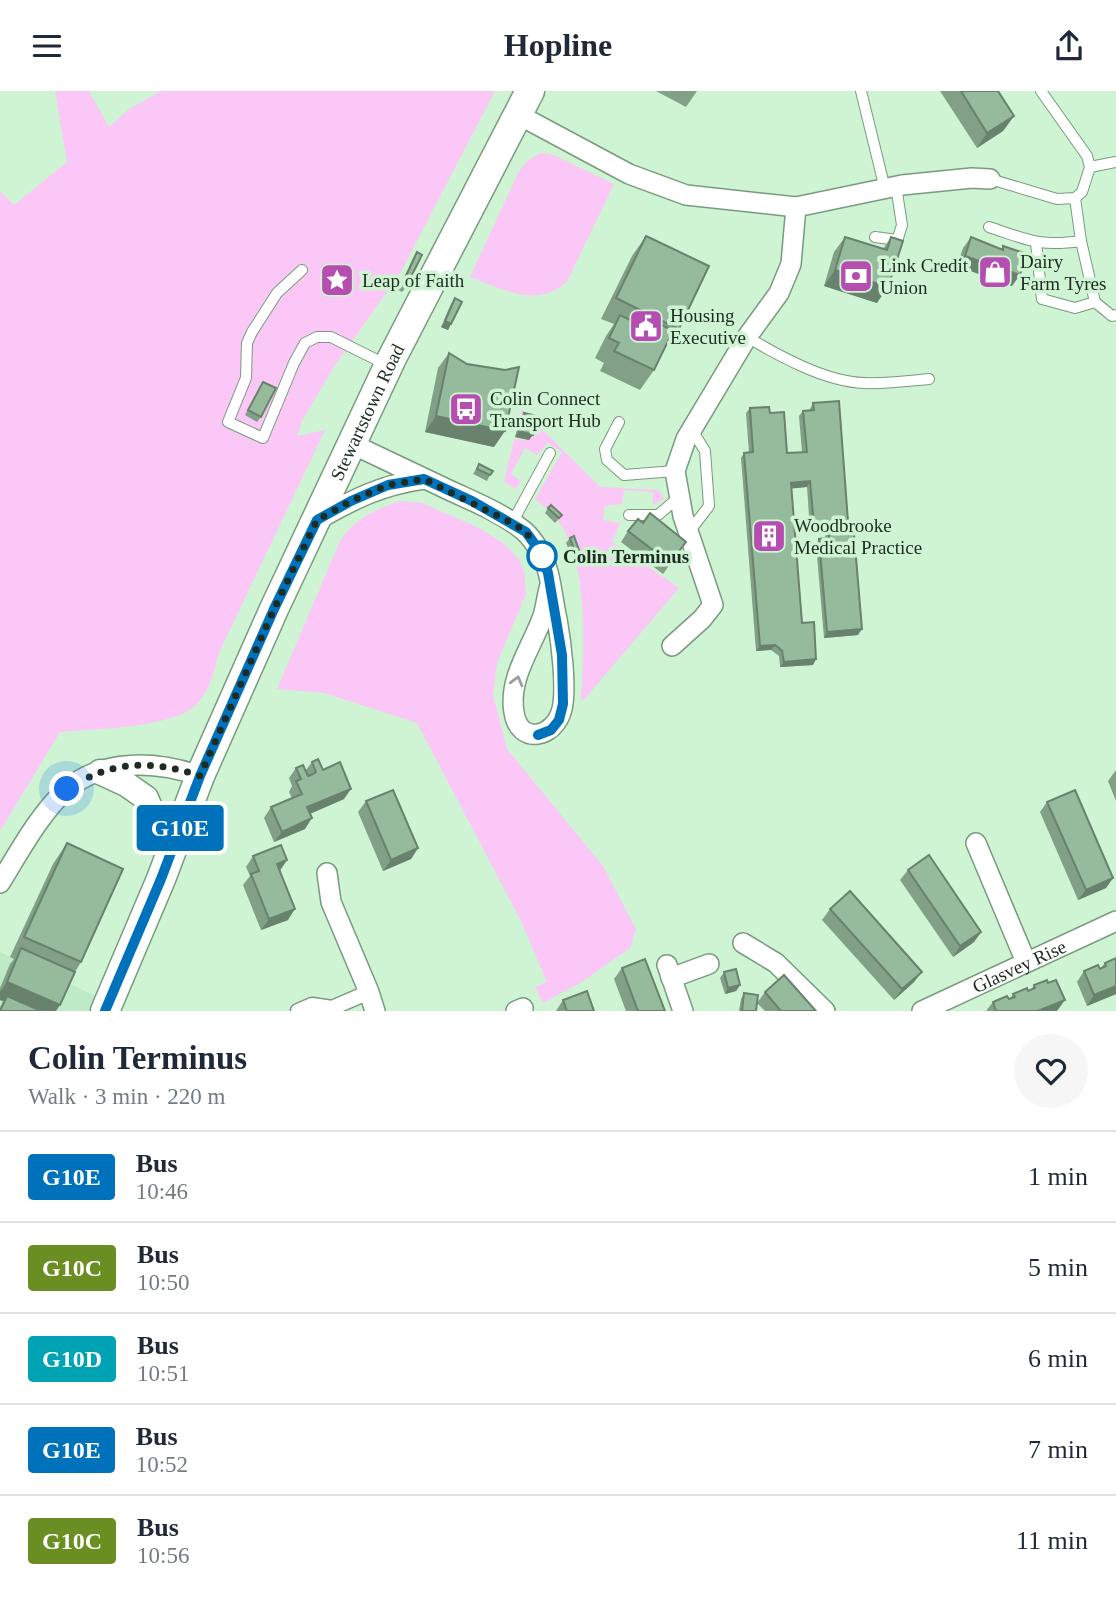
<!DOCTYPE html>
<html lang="en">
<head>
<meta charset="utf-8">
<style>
	body { margin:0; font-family:Georgia,serif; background:#f6f6f7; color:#1f2937; height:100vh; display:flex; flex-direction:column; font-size:26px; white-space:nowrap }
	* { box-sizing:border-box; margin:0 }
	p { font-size:23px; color:#747a83 }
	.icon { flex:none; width:38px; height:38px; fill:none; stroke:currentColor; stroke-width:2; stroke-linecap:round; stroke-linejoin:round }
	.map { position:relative; height:920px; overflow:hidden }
	.drawer { display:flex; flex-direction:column; background:#fff; flex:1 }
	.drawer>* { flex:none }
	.badge { padding:0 14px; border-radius:5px; font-size:24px; line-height:46px }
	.you { position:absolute; width:35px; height:35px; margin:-18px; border:5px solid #fff; border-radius:50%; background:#1a73e8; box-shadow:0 0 0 10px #1a73e833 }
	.map>.badge { position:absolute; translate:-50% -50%; box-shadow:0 0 0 4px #fff }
	.round { display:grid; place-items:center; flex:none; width:74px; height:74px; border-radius:37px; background:#f6f6f7 }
	.summary { display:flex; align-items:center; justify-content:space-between; height:119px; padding:0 28px }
	h1 { font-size:33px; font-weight:700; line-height:52px }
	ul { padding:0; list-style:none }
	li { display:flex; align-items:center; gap:21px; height:91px; padding:0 28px; border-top:2px solid #e0e1e3 }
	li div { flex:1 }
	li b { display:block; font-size:26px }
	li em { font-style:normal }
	li .badge { min-width:77px; font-weight:700; text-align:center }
	header { display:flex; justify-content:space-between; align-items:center; height:91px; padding:0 28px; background:#fff; font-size:32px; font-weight:700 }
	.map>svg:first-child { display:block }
	.built { fill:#beeac5 }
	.green { fill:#fbc7f6 }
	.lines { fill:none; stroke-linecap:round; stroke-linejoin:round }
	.service-casing { stroke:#789b7e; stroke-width:12 }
	.pedestrian-casing { stroke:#789b7e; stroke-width:17 }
	.minor-casing { stroke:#789b7e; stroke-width:22 }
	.tertiary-casing { stroke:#789b7e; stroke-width:27 }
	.secondary-casing { stroke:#789b7e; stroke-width:31 }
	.service { stroke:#fff; stroke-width:10 }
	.pedestrian { stroke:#fff; stroke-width:14 }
	.minor { stroke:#fff; stroke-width:19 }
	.tertiary { stroke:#fff; stroke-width:24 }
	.secondary { stroke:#fff; stroke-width:28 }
	.wall { fill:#81a086 }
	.shaded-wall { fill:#69826d }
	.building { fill:#96ba9c; stroke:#69826d; stroke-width:2 }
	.oneway { stroke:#99a09b }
	.line-casing { stroke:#fff; stroke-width:16 }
	.line { stroke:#0072bc; stroke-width:10 }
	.walk { stroke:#1d2b20; stroke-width:7; stroke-dasharray:0 12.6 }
	.stop-dot { fill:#fff; stroke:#0072bc; stroke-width:3.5 }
	.labels { text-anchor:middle; stroke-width:7; stroke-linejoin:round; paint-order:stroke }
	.poi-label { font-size:19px; fill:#1d2b20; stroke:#cff4d4; text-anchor:start }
	.street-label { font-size:19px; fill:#1d2b20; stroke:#cff4d4 }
	.stop-label { font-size:19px; font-weight:bold; fill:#1d2b20; stroke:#cff4d4; text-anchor:start }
</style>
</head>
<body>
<header><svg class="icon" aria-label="menu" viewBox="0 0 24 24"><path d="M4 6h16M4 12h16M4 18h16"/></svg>Hopline<svg class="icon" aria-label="share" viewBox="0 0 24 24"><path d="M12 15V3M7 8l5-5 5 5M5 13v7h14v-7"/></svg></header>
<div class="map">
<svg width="1116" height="920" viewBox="0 0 1116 920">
	<rect width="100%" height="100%" fill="#cff4d4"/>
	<polygon class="built" points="0,861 100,907 94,920 0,920"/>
	<g class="green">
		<path d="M55 0H89L109 36 129 18 161 0H495L392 198 386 202 334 276 302 330 297 345 325 339 218 564C215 581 209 600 197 613 175 637 93 638 60 641L0 740V100L14 114 67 71Z"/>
		<path d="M541 62 554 64 614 93 568 189C540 219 502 198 470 186L519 80 527 70Z"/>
		<path d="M522 318 600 396 659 399 664 408 653 414V401L624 399 622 413 605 415 603 429 620 432 612 451 679 497 583 610 581 607C584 558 589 473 559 431 553 422 543 415 535 408L562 361 547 352 538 364 525 357 511 383 521 390 516 398 504 391 514 348 529 349 532 331 518 327Z"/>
		<path d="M399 410 422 412 477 436 502 451 518 467 524 480 526 503 497 572 493 603 507 658 603 775 636 838 630 857 580 892 543 912 535 896 547 891 521 830 417 632 324 602 277 598 340 450C356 426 374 420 399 410Z"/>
	</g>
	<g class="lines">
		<g class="service-casing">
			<g id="service">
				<polyline points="861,0 885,98"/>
				<polyline points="1090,76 1116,71"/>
				<polyline points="990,88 1057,108 1075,107 1082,101 1090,76 1087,65 1041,0"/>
				<polyline points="1075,107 1081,150 1095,211 1112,225 1116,224"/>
				<path d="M989 136C1028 149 1039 156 1081 150"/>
				<polyline points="875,146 897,149"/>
				<polyline points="1036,152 1042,208 1075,217 1095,211"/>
				<polyline points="894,160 902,134 896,95"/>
				<polyline points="302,179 277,202 252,241 247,252 246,287 228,331 263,347 294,272 305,252 317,246 331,246 385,273"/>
				<path d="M747 246C779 265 826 291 864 292 885 293 908 290 929 288"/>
				<polyline points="619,331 605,358 607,369 624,384 675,380"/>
				<polyline points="629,424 658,424 679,406"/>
				<polyline points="512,432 550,362"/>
				<polyline points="689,441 709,415 705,360 692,339"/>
			</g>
		</g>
		<g class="pedestrian-casing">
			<polyline id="pedestrian" points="298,920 312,914 332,917 369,901"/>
		</g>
		<g class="minor-casing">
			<g id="minor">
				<polyline points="517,23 629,83 686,104 796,116 902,94 972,87 990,88"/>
				<path d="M352 353C386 369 420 385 453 401 477 412 504 423 524 440 530 445 536 454 540 461 551 479 552 507 557 528 561 550 567 597 562 618 555 647 519 655 514 621 508 587 532 556 543 525 546 515 547 504 550 494"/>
				<path d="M317 429C354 408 381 394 424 388"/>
				<polyline points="672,555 702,528 713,514 683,425 675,380 686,348 747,246 779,202 791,173 796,116"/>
				<polyline points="976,752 1026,871"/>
				<polyline points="327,782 331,811 369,901 375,920"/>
				<path d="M0 792C18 763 40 722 66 699 103 667 156 670 200 685"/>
				<polyline points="743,852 776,872 825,920"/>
				<polyline points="667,874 683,920"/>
				<polyline points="671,887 709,873"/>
				<polyline points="516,920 523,917"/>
				<path id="s1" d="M922 920 1116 830"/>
			</g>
		</g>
		<g class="tertiary-casing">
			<polyline id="tertiary" points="100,681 126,693 146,707 170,765"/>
		</g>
		<g class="secondary-casing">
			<g id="secondary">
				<path id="s2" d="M105 920 161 788 200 685 274 518 392 267 530 0"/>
			</g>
		</g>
		<use href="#service" class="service"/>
		<use href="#pedestrian" class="pedestrian"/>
		<use href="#minor" class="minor"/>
		<use href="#tertiary" class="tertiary"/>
		<use href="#secondary" class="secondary"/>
	</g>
	<g class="wall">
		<polygon points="656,0 697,0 686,16"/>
		<polygon points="940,0 998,0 1014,25 1003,40 977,57"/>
		<polygon points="646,145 679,238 664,258 654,279 640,299 600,280 604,272 595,267 606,245 614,233 601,228 632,165"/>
		<polygon points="845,146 883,158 891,146 877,212 824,195 834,161"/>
		<polygon points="971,146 1001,158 1003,155 1012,195 957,175 963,157"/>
		<polygon points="417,161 406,196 402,201 398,199 413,167"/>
		<polygon points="455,207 451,233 448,239 441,236 451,213"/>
		<polygon points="449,262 494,356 425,341 438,277"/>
		<polygon points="263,291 261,326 257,331 245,324"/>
		<polygon points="813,312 858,544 824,547 816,453 819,448 825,447 825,441 819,442 819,439 810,439 807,396 791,397 802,532 816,568 813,574 780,576 779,565 771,559 756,560 741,367 744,362 749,362 746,322 750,317 770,322 787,362 802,361 799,325 803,320 810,319 810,318"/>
		<polygon points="524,322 529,349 515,346 520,327"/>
		<polygon points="479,373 490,384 487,390 473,383"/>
		<polygon points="548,417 562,424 555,432 545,422"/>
		<polygon points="643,432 686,451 663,483 621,451 628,440"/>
		<polygon points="570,447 579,459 576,465 572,466 566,452"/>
		<polygon points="312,671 323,679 344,708 310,723 305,738 274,751 264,727 271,716 292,707 289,701 292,695 289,687 296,677 306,679"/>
		<polygon points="1116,679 1116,710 1108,690"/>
		<polygon points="366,710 418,757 411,768 383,780 358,721"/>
		<polygon points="1047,711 1113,787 1106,797 1078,809 1040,721"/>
		<polygon points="67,752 81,871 75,881 0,920 0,917 3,910 0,909 0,897 10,873 14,868 10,866 53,773"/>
		<polygon points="253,765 287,769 280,780 288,829 261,839 243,794 250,785 246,776"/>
		<polygon points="908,779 981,841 974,851 953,866 900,789"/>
		<polygon points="830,818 914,891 894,909 822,829"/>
		<polygon points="1105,872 1116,903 1087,915 1077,891 1084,880 1100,878"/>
		<polygon points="622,877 665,920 626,920 614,888"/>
		<polygon points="724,881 740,894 736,900 725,903 720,887"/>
		<polygon points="1034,894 1057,920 986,920 993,911 1010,908 1013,903 1028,900 1031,899"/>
		<polygon points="765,901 816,920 765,920 757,912"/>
		<polygon points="744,902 756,920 739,920 741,908"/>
		<polygon points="563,909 594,920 556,920"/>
	</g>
	<g class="shaded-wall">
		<polygon points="1014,25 1003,40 977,57 987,42"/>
		<polygon points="965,165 1020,184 1012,195 957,175"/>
		<polygon points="835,179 888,196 877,212 824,195"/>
		<polygon points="445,230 451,233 448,239 441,236"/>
		<polygon points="436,325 505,340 494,356 425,341"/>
		<polygon points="519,340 533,344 529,349 515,346"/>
		<polygon points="810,390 807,396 787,398 791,392"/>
		<polygon points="822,433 819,439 810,439 814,434"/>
		<polygon points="822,436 829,436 825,441 819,442"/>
		<polygon points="862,538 858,544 824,547 827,541"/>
		<polygon points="775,554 771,559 756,560 760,555"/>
		<polygon points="816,568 813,574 780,576 784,571"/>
		<polygon points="351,698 344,708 300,727 307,716"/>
		<polygon points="312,727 305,738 274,751 282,741"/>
		<polygon points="418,757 411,768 383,780 391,769"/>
		<polygon points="287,769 279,780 277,773"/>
		<polygon points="1113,787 1106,797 1078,809 1086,799"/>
		<polygon points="295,818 288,829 261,839 269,828"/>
		<polygon points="981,841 974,851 953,866 960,855"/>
		<polygon points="922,881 914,891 894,909 902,898"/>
		<polygon points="7,891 60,914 56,920 26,920 7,905 3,910 0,909 0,901"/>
		<polygon points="740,894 736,900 725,903 728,897"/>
		<polygon points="1116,895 1116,903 1087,915 1094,904"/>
		<polygon points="1065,909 1057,920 1038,920"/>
	</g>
	<g class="building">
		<polygon points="961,0 998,0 1014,25 987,42"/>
		<polygon points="646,145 709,175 679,238 658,228 656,231 673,240 654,279 614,260 619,252 609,247 620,224 630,229 633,222 643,227 646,222 616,207"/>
		<polygon points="845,146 887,159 891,146 903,150 888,196 835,179"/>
		<polygon points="971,146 1003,159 1003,155 1027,163 1020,184 965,165"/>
		<polygon points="417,161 422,164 406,196 402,194"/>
		<polygon points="455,207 462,211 451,233 445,230"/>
		<polygon points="449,262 467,273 505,279 519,276 505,340 436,325"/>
		<polygon points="263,291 276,297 261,326 248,319"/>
		<polygon points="839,310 849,444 854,443 862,538 827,541 819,448 829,447 829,436 822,436 822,433 814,434 810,390 791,392 802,532 814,531 816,568 784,571 782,560 779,557 775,554 760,555 744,362 753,361 750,317 769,316 770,322 784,321 787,362 807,361 803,320 814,319 813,312"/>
		<polygon points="524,322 537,325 533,344 519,340"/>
		<polygon points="479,373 493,380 490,384 477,378"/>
		<polygon points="551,414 562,424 559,427 548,417"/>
		<polygon points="650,422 686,451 670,472 628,440 638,428 643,432"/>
		<polygon points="574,445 579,459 575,461 570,447"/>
		<polygon points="318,668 323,679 340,671 351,698 307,716 312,727 282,741 271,716 302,703 296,690 301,688 296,677 303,674 308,685 311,684 316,681 312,671"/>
		<polygon points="393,699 418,757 391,769 366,710"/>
		<polygon points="1075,699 1113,787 1086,799 1047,711"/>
		<polygon points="67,752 123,778 81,871 24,846"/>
		<polygon points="281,754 287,769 277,773 295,818 269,828 251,783 259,780 253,765"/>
		<polygon points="929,764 981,841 960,855 908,779"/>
		<polygon points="850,800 922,881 902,898 830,818"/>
		<polygon points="21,857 75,881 60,914 7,891"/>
		<polygon points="1116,867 1116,895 1094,904 1084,880 1098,874 1100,878 1106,875 1105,872"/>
		<polygon points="645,868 665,920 638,920 622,877"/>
		<polygon points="736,878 740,894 728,897 724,881"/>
		<polygon points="784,884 816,920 779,920 780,919 765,901"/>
		<polygon points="1047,889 1048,892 1056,889 1065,909 1038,920 996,920 993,911 1007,905 1009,908 1015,906 1013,903 1027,897 1028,900 1035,897 1034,894"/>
		<polygon points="587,900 594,920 567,920 563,909"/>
		<polygon points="744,902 758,904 756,920 742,920"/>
		<polygon points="7,905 39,919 38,920 0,920"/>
	</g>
	<defs><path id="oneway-chevron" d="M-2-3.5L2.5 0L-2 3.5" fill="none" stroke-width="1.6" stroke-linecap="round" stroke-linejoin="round" transform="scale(1.75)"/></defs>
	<use class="oneway" href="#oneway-chevron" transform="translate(517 590) rotate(-75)"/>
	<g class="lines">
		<g class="line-casing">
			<polyline id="line" points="105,920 161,788 200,685 274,518 317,429 351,410 388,394 424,388 472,410 526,441 541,462 548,482 562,564 563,613 559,629 551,639 538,644"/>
		</g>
		<use href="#line" class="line"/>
		<path class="walk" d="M67 698C112 670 150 668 200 685L274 518 317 429 351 410 388 394 424 388 512 432 526 441 542 465"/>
	</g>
	<defs>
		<g id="shop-square" transform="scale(1.75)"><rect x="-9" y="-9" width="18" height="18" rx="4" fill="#b64eb1" stroke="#cff4d4"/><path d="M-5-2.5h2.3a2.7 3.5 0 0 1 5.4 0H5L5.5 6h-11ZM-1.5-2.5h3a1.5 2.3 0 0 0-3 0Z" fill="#fff"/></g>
		<g id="bank-square" transform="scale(1.75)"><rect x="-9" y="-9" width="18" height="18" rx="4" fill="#b64eb1" stroke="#cff4d4"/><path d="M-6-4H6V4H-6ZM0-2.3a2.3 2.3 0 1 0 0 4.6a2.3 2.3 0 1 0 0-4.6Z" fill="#fff"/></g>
		<g id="sight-square" transform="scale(1.75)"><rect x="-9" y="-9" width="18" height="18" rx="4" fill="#b64eb1" stroke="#cff4d4"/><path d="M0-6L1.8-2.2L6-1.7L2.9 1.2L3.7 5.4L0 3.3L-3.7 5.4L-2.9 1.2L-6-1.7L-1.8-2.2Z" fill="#fff"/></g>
		<g id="civic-square" transform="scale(1.75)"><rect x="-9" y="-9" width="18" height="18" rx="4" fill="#b64eb1" stroke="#cff4d4"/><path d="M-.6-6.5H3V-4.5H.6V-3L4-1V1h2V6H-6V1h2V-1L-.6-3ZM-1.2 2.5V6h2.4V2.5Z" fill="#fff"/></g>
		<g id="bus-square" transform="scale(1.75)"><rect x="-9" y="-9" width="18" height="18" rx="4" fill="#b64eb1" stroke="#cff4d4"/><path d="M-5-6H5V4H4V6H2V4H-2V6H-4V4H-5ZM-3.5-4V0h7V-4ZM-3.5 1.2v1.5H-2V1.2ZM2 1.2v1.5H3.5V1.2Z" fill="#fff"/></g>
		<g id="building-square" transform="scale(1.75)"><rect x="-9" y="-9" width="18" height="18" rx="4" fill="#b64eb1" stroke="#cff4d4"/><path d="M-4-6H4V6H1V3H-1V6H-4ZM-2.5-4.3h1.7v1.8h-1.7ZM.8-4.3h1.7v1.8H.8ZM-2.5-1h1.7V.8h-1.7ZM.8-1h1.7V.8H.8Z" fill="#fff"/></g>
	</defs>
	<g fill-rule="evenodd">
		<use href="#shop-square" x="995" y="181"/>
		<use href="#bank-square" x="856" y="185"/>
		<use href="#sight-square" x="337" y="189"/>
		<use href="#civic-square" x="646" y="235"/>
		<use href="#bus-square" x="466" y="318"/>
		<use href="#building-square" x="769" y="445"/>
	</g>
	<circle class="stop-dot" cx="542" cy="465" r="14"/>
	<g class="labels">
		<g class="poi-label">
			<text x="1020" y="177">Dairy<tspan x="1020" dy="22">Farm Tyres</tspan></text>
			<text x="880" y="181">Link Credit<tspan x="880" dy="22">Union</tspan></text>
			<text x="362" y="196">Leap of Faith</text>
			<text x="670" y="231">Housing<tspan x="670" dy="22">Executive</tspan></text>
			<text x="490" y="314">Colin Connect<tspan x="490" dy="22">Transport Hub</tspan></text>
			<text x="794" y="441">Woodbrooke<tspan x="794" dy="22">Medical Practice</tspan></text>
		</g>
		<g class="street-label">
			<text dy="7" stroke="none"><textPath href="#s2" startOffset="654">Stewartstown Road</textPath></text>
			<text dy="7" stroke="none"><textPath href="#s1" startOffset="107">Glasvey Rise</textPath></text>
		</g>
		<g class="stop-label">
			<text x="563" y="472">Colin Terminus</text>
		</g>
	</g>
</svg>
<div class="you" style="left:67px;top:698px"></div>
<b class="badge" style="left:180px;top:737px;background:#0072bc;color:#fff">G10E</b>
</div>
<section class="drawer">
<div class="summary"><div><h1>Colin Terminus</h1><p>Walk · 3 min · 220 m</p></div><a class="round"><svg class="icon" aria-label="heart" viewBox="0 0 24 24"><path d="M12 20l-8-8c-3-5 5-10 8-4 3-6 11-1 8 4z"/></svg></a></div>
<ul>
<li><span class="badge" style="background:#0072bc;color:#fff">G10E</span><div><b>Bus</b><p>10:46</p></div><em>1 min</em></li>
<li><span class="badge" style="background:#6b8e23;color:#fff">G10C</span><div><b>Bus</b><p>10:50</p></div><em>5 min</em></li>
<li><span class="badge" style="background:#00a3b4;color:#fff">G10D</span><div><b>Bus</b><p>10:51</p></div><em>6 min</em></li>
<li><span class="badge" style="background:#0072bc;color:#fff">G10E</span><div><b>Bus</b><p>10:52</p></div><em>7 min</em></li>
<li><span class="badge" style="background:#6b8e23;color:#fff">G10C</span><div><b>Bus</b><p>10:56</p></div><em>11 min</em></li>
</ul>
</section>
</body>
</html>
